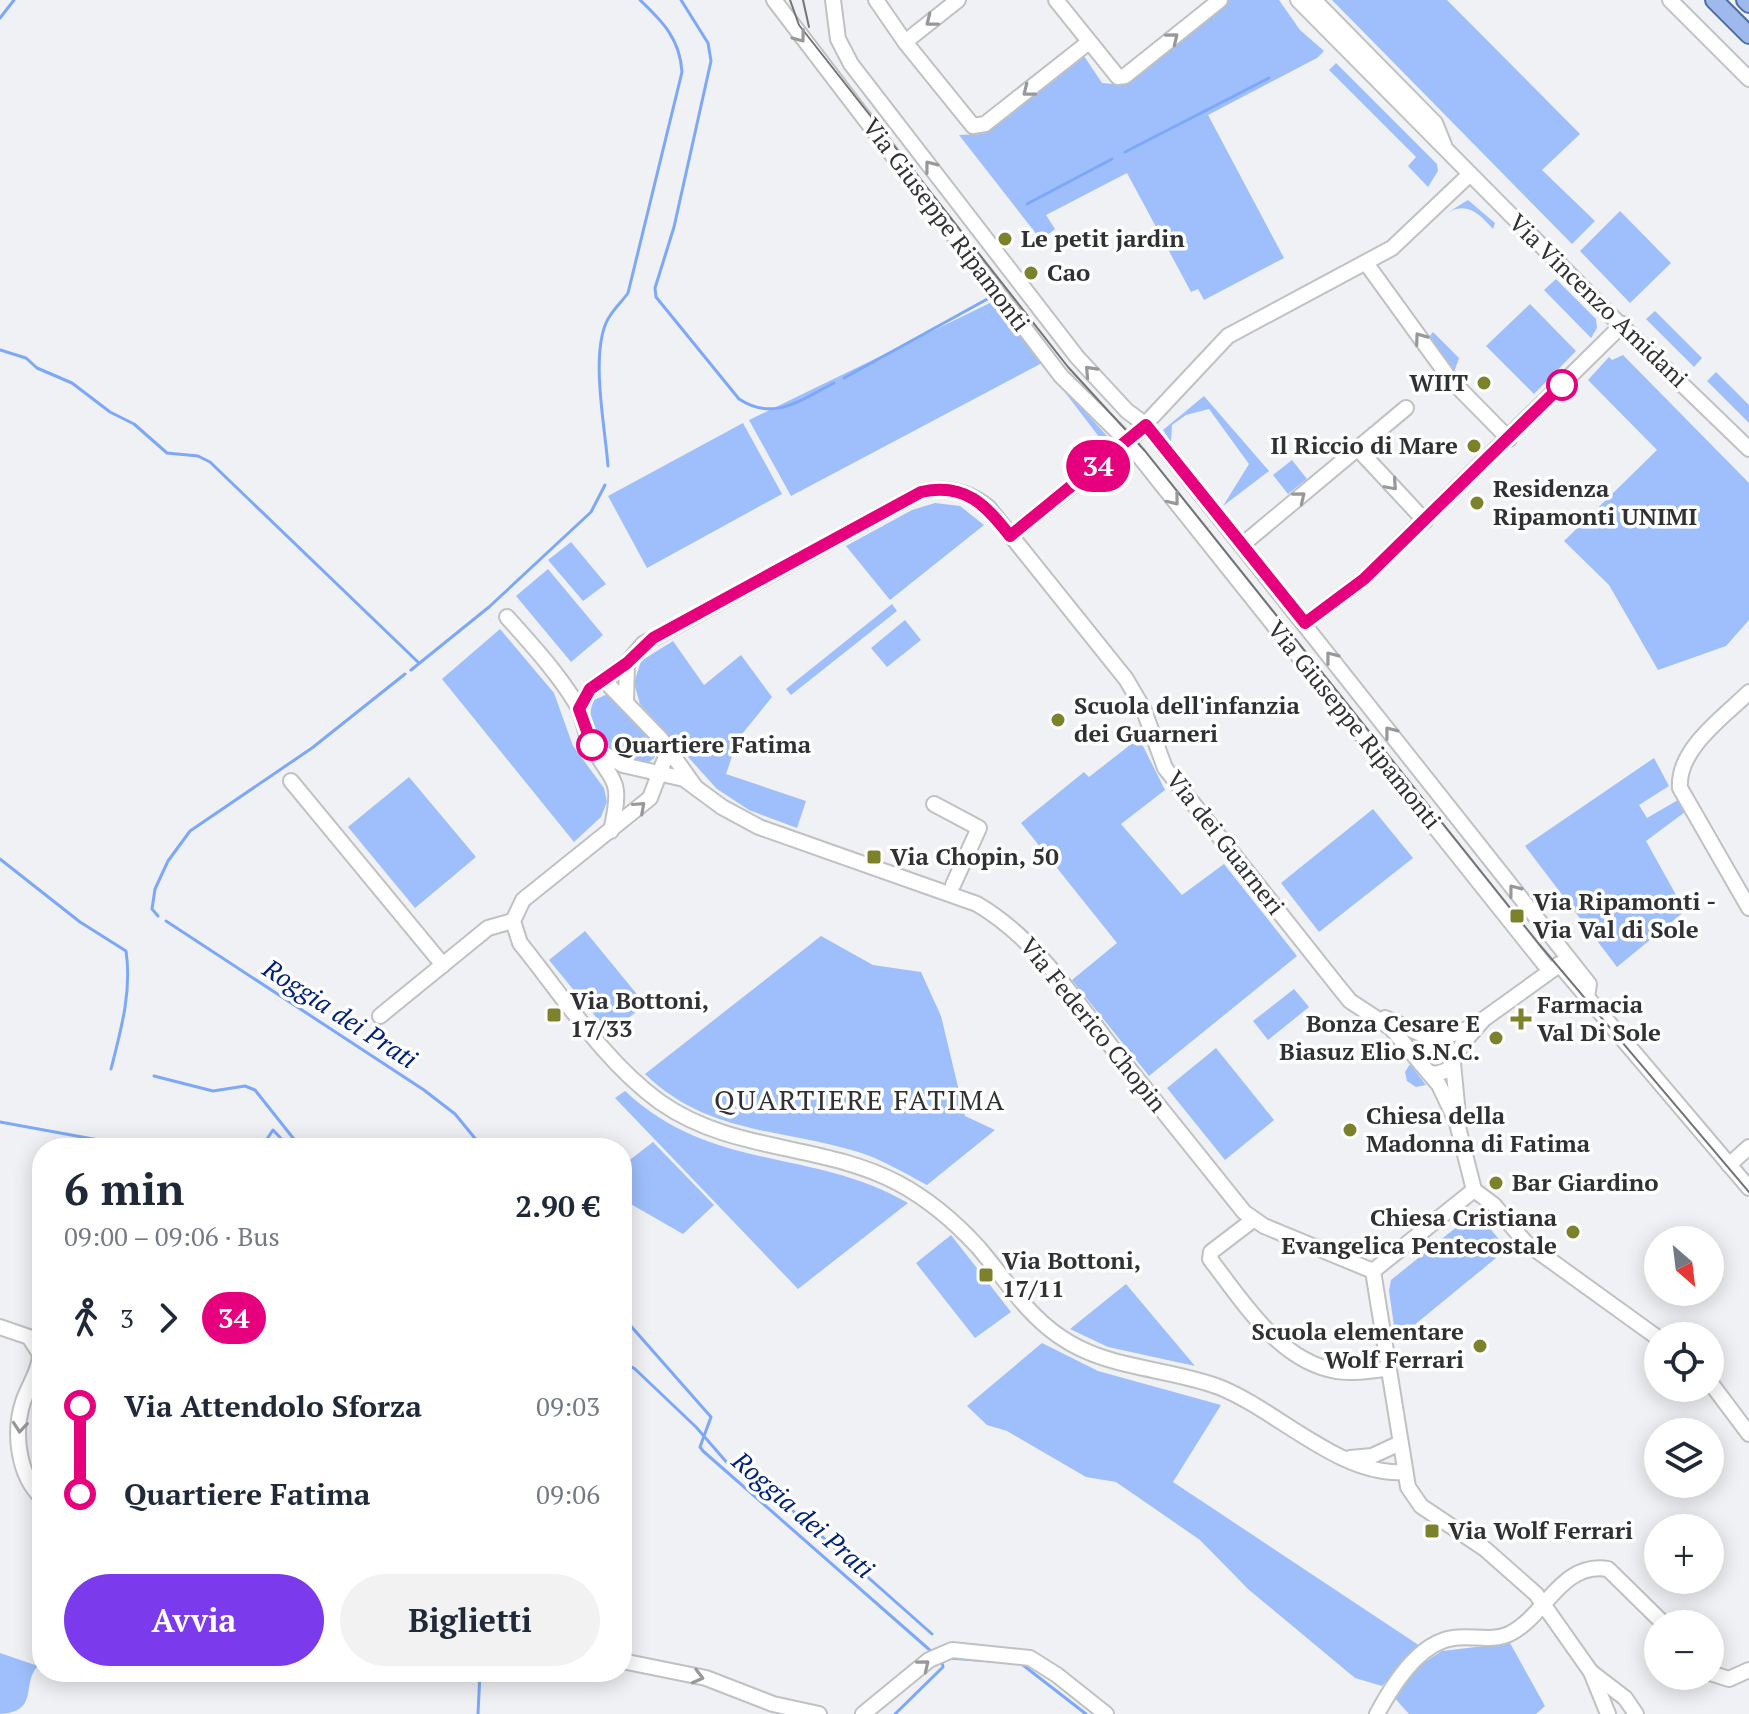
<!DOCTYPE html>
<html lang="it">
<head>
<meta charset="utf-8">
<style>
	body { margin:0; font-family:"PT Serif",serif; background:#f2f2f3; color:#1f2937; height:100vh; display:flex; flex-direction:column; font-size:30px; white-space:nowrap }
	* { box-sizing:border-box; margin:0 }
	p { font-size:26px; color:#747a83 }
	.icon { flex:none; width:44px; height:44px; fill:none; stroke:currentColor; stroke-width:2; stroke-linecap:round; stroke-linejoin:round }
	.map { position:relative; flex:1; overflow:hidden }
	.side { position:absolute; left:32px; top:1138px; width:600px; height:544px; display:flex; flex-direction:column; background:#fff; border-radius:32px; box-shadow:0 4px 20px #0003 }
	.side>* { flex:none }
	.badge { padding:0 16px; border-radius:26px; font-size:28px; line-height:52px }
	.needle { width:52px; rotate:152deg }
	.fabs { position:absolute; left:1644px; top:1226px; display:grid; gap:16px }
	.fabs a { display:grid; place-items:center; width:80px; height:80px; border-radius:50%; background:#fff; box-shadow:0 4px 20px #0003; font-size:40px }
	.map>.badge { position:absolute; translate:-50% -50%; box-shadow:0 0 0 4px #fff }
	.legs { display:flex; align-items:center; gap:12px; height:88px; padding:0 32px; font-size:26px }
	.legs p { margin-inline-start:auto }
	.overview { display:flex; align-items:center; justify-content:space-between; height:136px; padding:0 32px }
	h1 { font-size:44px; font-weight:800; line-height:60px }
	.action { display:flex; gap:16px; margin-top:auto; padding:16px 32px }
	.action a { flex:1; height:92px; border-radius:48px; background:#7c3aed; color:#fff; font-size:32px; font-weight:800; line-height:92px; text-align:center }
	.action a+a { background:#f2f2f3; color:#1f2937 }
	ul { padding:0 32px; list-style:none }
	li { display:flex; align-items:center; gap:28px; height:88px; font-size:30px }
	li i { display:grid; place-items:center; width:12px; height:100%; margin:0 10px; background:currentColor }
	li i::after { content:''; width:20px; height:20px; margin:-10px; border:6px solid; border-radius:50%; background:#fff }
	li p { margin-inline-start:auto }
	li:first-child i { background:linear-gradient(#0000 50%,currentColor 0) }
	li:last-child i { background:linear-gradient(currentColor 50%,#0000 0) }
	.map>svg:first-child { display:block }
	.green { fill:#9ebffc }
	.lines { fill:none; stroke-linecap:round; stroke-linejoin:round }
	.stream { stroke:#7da8f9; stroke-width:3 }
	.minor-casing { stroke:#bfc1c3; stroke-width:18 }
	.major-casing { stroke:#4f6ca2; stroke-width:20 }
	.minor { stroke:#fff; stroke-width:14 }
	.major { stroke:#9fb9ec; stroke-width:16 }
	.tram { stroke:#737475; stroke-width:2 }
	.oneway { stroke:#989898 }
	.line-1-casing { stroke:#fff; stroke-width:18 }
	.line-1 { stroke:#e6007e; stroke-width:12 }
	.poi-dot { fill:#7c812b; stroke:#fff; stroke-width:3 }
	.stop-1-dot { fill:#fff; stroke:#e6007e; stroke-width:4 }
	.labels { text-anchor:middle; stroke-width:7; stroke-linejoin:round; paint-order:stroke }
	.street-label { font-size:24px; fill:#303132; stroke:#fff }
	.poi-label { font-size:24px; font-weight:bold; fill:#303132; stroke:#fff; text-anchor:start }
	.stop-label { font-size:24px; font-weight:bold; fill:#303132; stroke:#fff; text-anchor:start }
	.water-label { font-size:26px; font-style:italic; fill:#00227d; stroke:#fff }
	.quarter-label { font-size:28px; letter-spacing:2px; fill:#303132; stroke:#fff }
</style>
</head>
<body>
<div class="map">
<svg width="1749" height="1714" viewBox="0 0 1749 1714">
	<rect width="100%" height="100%" fill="#f0f1f4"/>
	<g class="green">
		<polygon points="1226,0 1279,0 1300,30 1324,51 1317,58 1208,115 1284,258 1204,300 1198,289 1191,292 1127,173 1046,215 1055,229 1041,240 959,135 980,134 1082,53 1102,83 1124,85"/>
		<polygon points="1332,0 1447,0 1580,134 1542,170 1595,221 1572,244"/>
		<polygon points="1336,63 1437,164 1438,171 1428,187 1408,166 1416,157 1329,70"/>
		<path d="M1468 200 1495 223 1493 229C1479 214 1468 201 1447 213Z"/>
		<polygon points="1620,211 1671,263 1630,303 1580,251"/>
		<polygon points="1556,279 1596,319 1597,328 1591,338 1544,290"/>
		<polygon points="994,301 1042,363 791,496 749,420"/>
		<polygon points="1530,304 1576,351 1534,394 1486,346"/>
		<polygon points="1655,311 1702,358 1694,367 1646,319"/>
		<polygon points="1433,332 1459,358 1453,375 1426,341"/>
		<polygon points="1623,355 1749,483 1749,620 1726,646 1658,670 1609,585 1564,541 1657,450 1588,380 1609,357 1612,360"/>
		<polygon points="1716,372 1749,405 1749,423 1707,381"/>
		<polygon points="1054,378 1108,437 1108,444 1099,452 1096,448 1103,442"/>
		<polygon points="1204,396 1269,471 1223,506 1249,464 1209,409 1186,415 1172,425 1171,442 1163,430"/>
		<polygon points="743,423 782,494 647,568 608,496"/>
		<polygon points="1292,460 1307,479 1288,494 1273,475"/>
		<polygon points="935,503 960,506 984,525 890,600 846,546 912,510"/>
		<polygon points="571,542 606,584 583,601 548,560"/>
		<polygon points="548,569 603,635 571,662 516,596"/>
		<polygon points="892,604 897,611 791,695 786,689"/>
		<polygon points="905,620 921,640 887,667 871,648"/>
		<polygon points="500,629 554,693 573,746 604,788 607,802 601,817 574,842 442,679"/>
		<polygon points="673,641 704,685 741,655 772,697 738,739 726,774 806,801 797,828 749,810 717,789 640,704 634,683 641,661"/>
		<path d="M610 693 656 744 655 757 648 763C615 767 579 733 594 700Z"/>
		<polygon points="1139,738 1165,790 1121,824 1182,895 1224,864 1297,956 1149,1076 1072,980 1117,943 1021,823 1084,772 1089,777"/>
		<polygon points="1654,758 1669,786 1639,805 1647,818 1678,800 1685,812 1646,841 1685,911 1617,967 1525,846"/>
		<polygon points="409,777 476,857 415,908 348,827"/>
		<polygon points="1373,809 1413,858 1319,932 1281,883"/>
		<polygon points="585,931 645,1004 610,1034 549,960"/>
		<path d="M821 936 873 965 921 972 941 1016 965 1116 995 1130 927 1185C904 1173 880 1158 855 1151 778 1128 707 1134 645 1074Z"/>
		<polygon points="1294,989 1309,1007 1268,1040 1253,1021"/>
		<polygon points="1216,1048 1274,1120 1225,1160 1167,1088"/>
		<polygon points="1410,1064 1426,1085 1416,1087 1407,1081 1405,1072"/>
		<path d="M625 1091C713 1173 810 1147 908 1203L798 1289 615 1098Z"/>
		<polygon points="653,1142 714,1205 683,1234 622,1199 622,1166"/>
		<polygon points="1469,1217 1483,1220 1507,1249 1396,1340 1389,1291 1391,1280"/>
		<polygon points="951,1235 1011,1312 975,1338 916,1263"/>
		<polygon points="1126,1284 1195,1366 1108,1347 1070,1329"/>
		<polygon points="1042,1343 1098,1371 1221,1405 1173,1482 1420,1646 1382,1686 1355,1678 1248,1589 1200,1540 1116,1482 1086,1477 1007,1431 987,1425 967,1406"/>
		<polygon points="1510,1643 1545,1706 1536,1714 1409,1714 1392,1695 1423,1663 1442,1651"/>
		<path d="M0 1653 38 1666C21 1683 40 1712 0 1714Z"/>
	</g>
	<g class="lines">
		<g class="stream">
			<path d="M681 0 708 43 711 61 674 227 655 288 656 297 739 399C774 422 800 400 834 383"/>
			<polyline points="0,18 14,0"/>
			<polyline points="1125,152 1269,78"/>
			<polyline points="1027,204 1112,159"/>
			<polyline points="0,350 26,358 37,368 72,383 110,412 134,424 167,453 198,456 210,462 419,663"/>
			<polyline points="844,378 991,297"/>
			<path d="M608 466C605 427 591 358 606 323 611 311 621 303 628 293L682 72C680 39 663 22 640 0"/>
			<polyline points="411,670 489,607 591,512 605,485"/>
			<path d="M0 859 80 922 126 951C132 991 121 1030 111 1069"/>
			<polyline points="158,916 152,909 155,889 168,861 190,831 312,748 405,674"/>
			<polyline points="166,921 424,1090 455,1114 483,1148"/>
			<polyline points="154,1076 213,1091 245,1086 255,1090 301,1148"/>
			<polyline points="0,1122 115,1143"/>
			<polyline points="121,1144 133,1148"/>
			<polyline points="261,1148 273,1130 290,1148"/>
			<polyline points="622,1316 711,1417 700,1447 703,1451 932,1652"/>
			<polyline points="622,1361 635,1369 696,1427 729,1465 775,1495 932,1634"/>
			<polyline points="948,1658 992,1661"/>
			<polyline points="1019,1662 1086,1714"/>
			<polyline points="478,1714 480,1672"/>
			<polyline points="895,1714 943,1667 941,1658"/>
		</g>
		<g class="minor-casing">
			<g id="minor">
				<polyline points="774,0 1061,376 1127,441 1545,965"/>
				<polyline points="833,0 838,39 851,64 1077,357 1127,411 1146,425 1589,984 1587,997"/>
				<polyline points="876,0 905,42 973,126 985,124 1089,42"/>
				<polyline points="1056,0 1118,77 1125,76 1220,0"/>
				<polyline points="1298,0 1603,308 1749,449"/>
				<polyline points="1314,0 1435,123 1444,145"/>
				<polyline points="1670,0 1749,79"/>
				<polyline points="905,42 958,0"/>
				<polyline points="1366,263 1450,379 1509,439"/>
				<polyline points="1358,449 1425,521"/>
				<polyline points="1010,536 1136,434 1228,336 1392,248 1469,175"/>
				<polyline points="1242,545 1406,408"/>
				<path d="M507 617C532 645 558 673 577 705 583 716 584 729 589 740 612 786 624 774 611 831"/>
				<polyline points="1305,623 1364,579 1623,324"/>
				<polyline points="604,680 661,739 694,785"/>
				<path d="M1749 692C1724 717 1677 749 1680 788L1749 908"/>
				<polyline points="626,701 627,663"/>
				<path d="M579 709 590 689 627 663 643 644 921 492C947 486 968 491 988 507L1126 679 1143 708 1165 768 1337 985 1350 1001 1391 1028 1439 1085 1457 1123 1474 1190 1494 1205 1525 1242 1658 1338"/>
				<path d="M593 747 623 765 684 779 722 807 759 827 977 904C1035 938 1073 997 1114 1050 1157 1104 1201 1158 1244 1212L1264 1226 1373 1271"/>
				<path d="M668 751 650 798 523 900 513 921 520 943C563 996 604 1062 660 1102 732 1153 822 1143 898 1183 928 1199 955 1222 978 1247 1004 1277 1025 1313 1059 1336 1107 1370 1166 1367 1219 1387 1277 1410 1340 1476 1403 1472"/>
				<polyline points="291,781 443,965"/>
				<polyline points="934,804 979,828 953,885"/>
				<polyline points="1559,964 1749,1188"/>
				<polyline points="380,1016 488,928 513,921"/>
				<polyline points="1385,1018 1435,1040"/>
				<polyline points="1453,1063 1458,1115"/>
				<path d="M1421 1064C1416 1038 1455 1037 1473 1026"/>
				<polyline points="1428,1072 1436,1074 1448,1070 1463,1043 1484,1019 1559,965"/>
				<polyline points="1729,1165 1749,1147"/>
				<path d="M1253 1220 1211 1252 1210 1259C1243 1302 1280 1362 1337 1371 1353 1374 1370 1370 1387 1369"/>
				<polyline points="1373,1271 1408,1487 1421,1506 1485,1549 1536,1594 1591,1672 1608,1714"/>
				<polyline points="1373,1271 1474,1190"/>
				<path d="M0 1327 29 1337 40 1354C40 1371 28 1386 23 1402 13 1433 18 1475 42 1498"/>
				<polyline points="1710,1382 1749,1434"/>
				<polyline points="1350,1458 1372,1456 1398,1444"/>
				<polyline points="622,1661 706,1678 773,1704 819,1714"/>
				<polyline points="1591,1672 1625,1698 1636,1714"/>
				<polyline points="1710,1673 1729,1679 1749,1670"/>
				<polyline points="863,1714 929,1660 952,1650 1030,1658 1057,1675 1106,1714"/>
				<path d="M1377 1714C1392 1686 1418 1643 1453 1638 1471 1635 1492 1642 1509 1634 1545 1617 1561 1561 1608 1569L1664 1624"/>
			</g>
		</g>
		<g class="major-casing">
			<g id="major">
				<polyline points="1714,0 1749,35"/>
				<polyline points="1745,0 1749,4"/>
			</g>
		</g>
		<use href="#minor" class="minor"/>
		<use href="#major" class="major"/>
		<g class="tram">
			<polyline points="790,0 799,25 1068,367 1145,451 1539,944 1749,1192"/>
			<polyline points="803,0 809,27"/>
		</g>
	</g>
	<defs><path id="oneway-chevron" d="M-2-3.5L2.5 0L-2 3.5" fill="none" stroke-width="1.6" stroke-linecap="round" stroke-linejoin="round" transform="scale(2)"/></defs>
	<g class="oneway">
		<use href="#oneway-chevron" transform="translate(931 21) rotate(142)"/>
		<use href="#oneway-chevron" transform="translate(800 37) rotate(53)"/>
		<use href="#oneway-chevron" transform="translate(1173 38) rotate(-39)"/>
		<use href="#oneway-chevron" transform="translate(1028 91) rotate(142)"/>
		<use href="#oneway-chevron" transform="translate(930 166) rotate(-128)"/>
		<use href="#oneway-chevron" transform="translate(1420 338) rotate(-126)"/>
		<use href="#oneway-chevron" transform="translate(1090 371) rotate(-133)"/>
		<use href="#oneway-chevron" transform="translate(1392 485) rotate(48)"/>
		<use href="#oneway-chevron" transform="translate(1300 497) rotate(-39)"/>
		<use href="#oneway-chevron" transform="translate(1174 500) rotate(51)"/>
		<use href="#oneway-chevron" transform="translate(1331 657) rotate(-128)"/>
		<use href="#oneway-chevron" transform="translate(1390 732) rotate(-128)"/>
		<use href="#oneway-chevron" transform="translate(640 807) rotate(-42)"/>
		<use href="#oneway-chevron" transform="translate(1514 890) rotate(-128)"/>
		<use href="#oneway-chevron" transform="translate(20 1427) rotate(95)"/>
		<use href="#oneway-chevron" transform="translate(924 1665) rotate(-39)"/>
		<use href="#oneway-chevron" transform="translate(698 1677) rotate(15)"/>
	</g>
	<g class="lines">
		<g class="line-1-casing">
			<path id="line-1" d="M592 745 579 709 590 689 627 663 653 638 921 492C965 482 986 505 1010 536L1146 425 1305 623 1364 579 1562 385"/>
		</g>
		<use href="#line-1" class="line-1"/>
	</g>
	<g class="poi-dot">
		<circle cx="1005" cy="239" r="8"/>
		<circle cx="1031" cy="273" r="8"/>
		<circle cx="1484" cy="383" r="8"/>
		<circle cx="1474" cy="446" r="8"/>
		<circle cx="1477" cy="503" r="8"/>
		<circle cx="1058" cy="720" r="8"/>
		<rect x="866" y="849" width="16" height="16" rx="4"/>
		<rect x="1509" y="908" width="16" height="16" rx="4"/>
		<rect x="546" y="1007" width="16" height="16" rx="4"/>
		<path d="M1517 1007h8v8h8v8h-8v8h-8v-8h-8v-8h8z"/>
		<circle cx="1496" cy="1038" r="8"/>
		<circle cx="1350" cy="1130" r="8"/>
		<circle cx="1496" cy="1183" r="8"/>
		<circle cx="1573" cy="1232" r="8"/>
		<rect x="978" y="1267" width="16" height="16" rx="4"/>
		<circle cx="1480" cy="1346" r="8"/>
		<rect x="1424" y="1523" width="16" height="16" rx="4"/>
	</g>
	<g class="stop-1-dot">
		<circle cx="1562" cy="385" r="14"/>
		<circle cx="592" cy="745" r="14"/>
	</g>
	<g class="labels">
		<g class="street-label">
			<text transform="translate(946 225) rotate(53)" y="8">Via Giuseppe Ripamonti</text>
			<text transform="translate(1598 301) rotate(44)" y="8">Via Vincenzo Amidani</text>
			<text transform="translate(1354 725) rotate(51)" y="8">Via Giuseppe Ripamonti</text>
			<text transform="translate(1225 843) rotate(52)" y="8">Via dei Guarneri</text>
			<text transform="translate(1093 1025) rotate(51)" y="8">Via Federico Chopin</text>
		</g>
		<g class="poi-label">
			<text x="1021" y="247">Le petit jardin</text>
			<text x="1047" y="281">Cao</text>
			<text x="1468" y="391" text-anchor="end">WIIT</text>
			<text x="1458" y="454" text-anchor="end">Il Riccio di Mare</text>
			<text x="1493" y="497">Residenza<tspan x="1493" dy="28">Ripamonti UNIMI</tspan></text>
			<text x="1074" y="714">Scuola dell'infanzia<tspan x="1074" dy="28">dei Guarneri</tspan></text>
			<text x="890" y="865">Via Chopin, 50</text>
			<text x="1533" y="910">Via Ripamonti -<tspan x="1533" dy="28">Via Val di Sole</tspan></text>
			<text x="570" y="1009">Via Bottoni,<tspan x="570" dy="28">17/33</tspan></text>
			<text x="1537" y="1013">Farmacia<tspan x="1537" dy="28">Val Di Sole</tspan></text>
			<text x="1480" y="1032" text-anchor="end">Bonza Cesare E<tspan x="1480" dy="28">Biasuz Elio S.N.C.</tspan></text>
			<text x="1366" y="1124">Chiesa della<tspan x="1366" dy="28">Madonna di Fatima</tspan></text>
			<text x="1512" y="1191">Bar Giardino</text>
			<text x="1557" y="1226" text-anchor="end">Chiesa Cristiana<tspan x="1557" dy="28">Evangelica Pentecostale</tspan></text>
			<text x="1002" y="1269">Via Bottoni,<tspan x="1002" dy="28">17/11</tspan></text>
			<text x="1464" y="1340" text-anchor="end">Scuola elementare<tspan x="1464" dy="28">Wolf Ferrari</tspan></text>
			<text x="1448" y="1539">Via Wolf Ferrari</text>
		</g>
		<g class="stop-label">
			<text x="614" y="753">Quartiere Fatima</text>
		</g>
		<g class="water-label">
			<text transform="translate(340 1014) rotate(33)" y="9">Roggia dei Prati</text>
			<text transform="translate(803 1515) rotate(41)" y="9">Roggia dei Prati</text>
		</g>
		<g class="quarter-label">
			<text x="860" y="1110">QUARTIERE FATIMA</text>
		</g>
	</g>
</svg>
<div class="fabs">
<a><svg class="needle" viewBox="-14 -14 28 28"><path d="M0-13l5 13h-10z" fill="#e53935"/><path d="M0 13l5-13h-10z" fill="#747a83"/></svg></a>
<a><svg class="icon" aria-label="locate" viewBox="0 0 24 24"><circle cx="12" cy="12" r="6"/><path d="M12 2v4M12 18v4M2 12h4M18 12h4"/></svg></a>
<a><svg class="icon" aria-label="layers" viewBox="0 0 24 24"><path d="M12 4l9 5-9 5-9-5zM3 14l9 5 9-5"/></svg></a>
<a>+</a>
<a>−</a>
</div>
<b class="badge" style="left:1098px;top:466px;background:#e6007e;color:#fff">34</b>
<section class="side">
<div class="overview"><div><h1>6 min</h1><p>09:00 – 09:06 · Bus</p></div><b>2.90 €</b></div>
<div class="legs"><svg class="icon" aria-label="walk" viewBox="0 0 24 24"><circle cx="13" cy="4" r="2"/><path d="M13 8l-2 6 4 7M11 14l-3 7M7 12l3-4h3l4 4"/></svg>3<svg class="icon" aria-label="forward" viewBox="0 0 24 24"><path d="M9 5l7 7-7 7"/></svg><b class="badge" style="background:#e6007e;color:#fff">34</b></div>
<ul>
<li><i style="color:#e6007e"></i><b>Via Attendolo Sforza</b><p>09:03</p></li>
<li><i style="color:#e6007e"></i><b>Quartiere Fatima</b><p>09:06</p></li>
</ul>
<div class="action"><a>Avvia</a><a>Biglietti</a></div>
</section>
</div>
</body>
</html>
